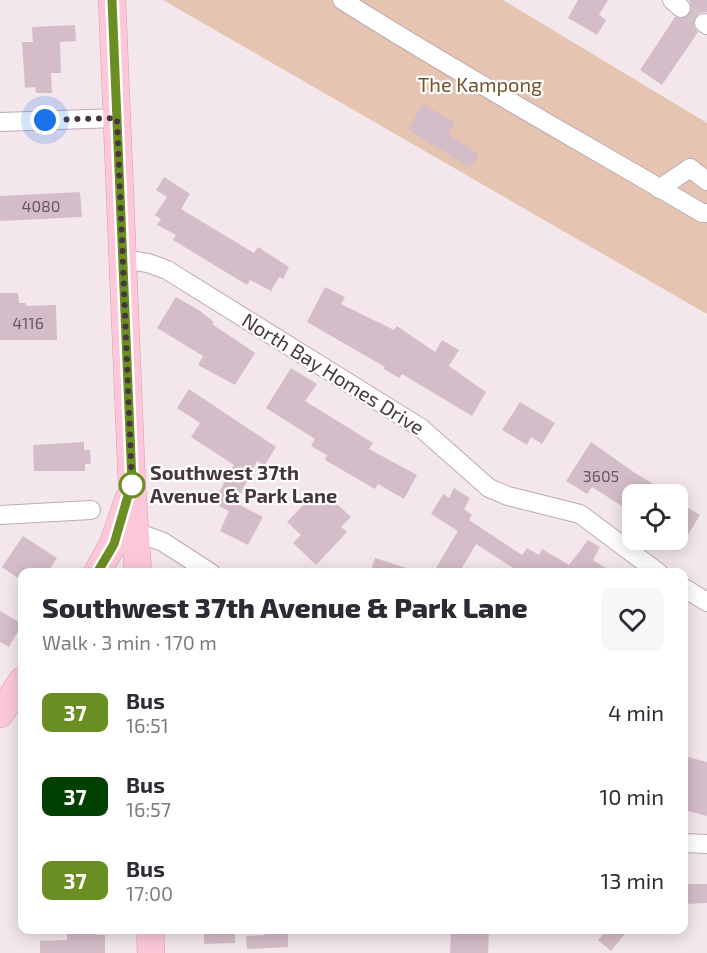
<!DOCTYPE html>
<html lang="en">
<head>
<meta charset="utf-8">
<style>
	body { margin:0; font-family:"Exo 2",sans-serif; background:#f7f7f7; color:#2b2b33; height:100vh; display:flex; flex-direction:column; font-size:22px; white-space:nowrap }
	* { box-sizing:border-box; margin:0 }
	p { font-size:20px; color:#7c7c81 }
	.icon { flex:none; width:33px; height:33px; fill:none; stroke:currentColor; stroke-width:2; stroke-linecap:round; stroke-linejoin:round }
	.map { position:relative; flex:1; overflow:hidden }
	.details { position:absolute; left:18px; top:568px; width:670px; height:366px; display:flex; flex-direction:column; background:#fff; border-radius:12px; box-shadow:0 3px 15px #0003 }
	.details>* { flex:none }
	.badge { padding:0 12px; border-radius:9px; font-size:21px; line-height:39px }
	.controls { position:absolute; left:622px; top:484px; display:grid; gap:12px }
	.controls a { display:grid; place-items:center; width:66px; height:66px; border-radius:12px; background:#fff; box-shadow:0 3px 15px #0003; font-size:30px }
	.you { position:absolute; width:30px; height:30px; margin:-15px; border:4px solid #fff; border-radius:50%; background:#1a73e8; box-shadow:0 0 0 9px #1a73e833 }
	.map>.badge { position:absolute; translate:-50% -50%; box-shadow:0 0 0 3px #fff }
	.round { display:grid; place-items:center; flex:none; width:63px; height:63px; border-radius:12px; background:#f7f7f7 }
	.overview { display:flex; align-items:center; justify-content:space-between; height:102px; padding:0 24px }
	h1 { font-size:28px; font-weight:800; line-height:45px }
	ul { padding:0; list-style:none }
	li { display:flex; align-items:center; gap:18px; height:84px; padding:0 24px }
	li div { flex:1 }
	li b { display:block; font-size:22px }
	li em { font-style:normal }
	li .badge { min-width:66px; font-weight:700; text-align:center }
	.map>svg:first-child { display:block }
	.green { fill:#e5c4b2 }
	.building { fill:#d4bdc8 }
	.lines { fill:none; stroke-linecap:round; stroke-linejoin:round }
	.street-tunnel { stroke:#d0c4c9; stroke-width:18; stroke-dasharray:18 9; stroke-linecap:butt }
	.street-casing { stroke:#beaab3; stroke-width:20 }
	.secondary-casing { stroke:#d79db1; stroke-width:28 }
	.street { stroke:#fff; stroke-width:18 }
	.secondary { stroke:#fcc8d9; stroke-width:27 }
	.line-casing { stroke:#fff; stroke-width:14 }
	.line { stroke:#6b8e23; stroke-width:9 }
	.walk { stroke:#46363e; stroke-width:6; stroke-dasharray:0 10.8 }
	.stop-dot { fill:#fff; stroke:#6b8e23; stroke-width:3 }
	.labels { text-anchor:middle; stroke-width:4.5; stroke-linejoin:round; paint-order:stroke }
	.number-label { font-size:16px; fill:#6a5860 }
	.park-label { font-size:20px; fill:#75532c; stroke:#fff }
	.street-label { font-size:20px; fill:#46363e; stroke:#fff }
	.stop-label { font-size:20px; font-weight:bold; fill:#46363e; stroke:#fff; text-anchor:start }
</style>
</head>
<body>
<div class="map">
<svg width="707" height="953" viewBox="0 0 707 953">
	<rect width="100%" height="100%" fill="#f3e7ec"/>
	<polygon class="green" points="163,0 503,0 707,123 707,314"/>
	<g class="building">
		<polygon points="578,0 608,0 599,15 606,20 597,35 568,18"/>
		<polygon points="689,0 707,0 707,12 700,13 694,17 694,27 698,32 662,85 640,70 675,17 684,19 690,15 692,5"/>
		<polygon points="75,25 76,41 60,42 61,73 51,73 52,93 36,93 35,87 25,88 22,42 33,42 32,27"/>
		<polygon points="423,104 455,123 448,134 479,154 470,168 408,129"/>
		<polygon points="164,177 190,194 181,209 254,253 258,247 289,267 283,279 279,277 271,291 250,280 247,285 173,240 176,235 157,225 161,219 155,215 167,197 156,190"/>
		<polygon points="80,192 82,217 0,221 0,196"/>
		<polygon points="325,287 345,297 341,304 394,330 397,326 435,352 442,340 459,350 449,366 486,392 472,416 402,374 399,378 384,369 385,367 307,322"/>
		<polygon points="0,293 18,293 19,303 26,303 26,306 56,305 57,340 0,340"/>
		<polygon points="176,297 200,311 214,322 212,324 255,353 235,385 198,365 203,356 157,328"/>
		<polygon points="291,368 317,384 305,401 373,443 369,449 417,475 404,499 378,484 375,489 325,460 327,455 311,446 315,439 266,408"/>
		<polygon points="189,389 276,447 264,466 257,461 236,503 263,517 248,545 220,531 229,511 219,506 221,501 216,498 234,465 191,437 200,423 177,408"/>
		<polygon points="520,402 555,423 542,444 531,437 527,445 502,430"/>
		<polygon points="84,442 84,450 90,450 91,464 85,464 85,471 34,471 33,445"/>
		<polygon points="591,442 635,473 672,495 633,495 633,513 592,487 587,494 566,481"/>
		<polygon points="454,488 470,498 464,509 472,515 469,520 522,555 527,548 539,555 542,549 569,565 588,540 600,547 593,560 613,573 521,573 476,544 459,573 444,573 436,568 458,531 431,514 443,494 449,498"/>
		<polygon points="327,495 351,517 341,527 347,532 316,565 293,543 301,535 287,522 312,496 319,503"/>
		<polygon points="678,502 700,515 678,551"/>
		<polygon points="23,536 57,558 47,573 22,573 22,581 2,567"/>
		<polygon points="375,558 412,570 412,573 370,573"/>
		<polygon points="0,611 22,624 9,647 0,642"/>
		<polygon points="684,756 707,762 707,816 684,810"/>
		<polygon points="686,884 707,884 707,903 686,904"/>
		<polygon points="67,930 97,930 97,935 105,935 105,953 40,953 40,941 67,940"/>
		<polygon points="204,930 235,930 235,943 204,944"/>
		<polygon points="265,930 288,930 288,947 247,949 246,936 265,935"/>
		<polygon points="451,930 489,931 488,953 450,953"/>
		<polygon points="607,930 628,930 611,951 598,940"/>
	</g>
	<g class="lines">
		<polyline class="street-tunnel" points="681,8 704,23"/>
		<g class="street-casing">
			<g id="street">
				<path d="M342 0C460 75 582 142 702 213H707"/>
				<polyline points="672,0 681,8"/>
				<polyline points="704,23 707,25"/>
				<polyline points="0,122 117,118"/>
				<polyline points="659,189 690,168 707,181"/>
				<polyline points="122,259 148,263 167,270 421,428 489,488 508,496 580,514 659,573"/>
				<polyline points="0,515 91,510"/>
				<polyline points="136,532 163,542 211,573"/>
				<polyline points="684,588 707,602"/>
				<polyline points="684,843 707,844"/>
			</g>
		</g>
		<g class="secondary-casing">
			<g id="secondary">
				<polyline points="112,0 132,487 138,573"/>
				<polyline points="97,573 113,544 128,500"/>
				<polyline points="0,714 22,681"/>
				<polyline points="150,930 151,953"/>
			</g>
		</g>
		<use href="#street" class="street"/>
		<use href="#secondary" class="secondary"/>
	</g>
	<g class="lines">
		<g class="line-casing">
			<polyline id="line" points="97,573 114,544 132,482 112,0"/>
		</g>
		<use href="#line" class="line"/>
		<polyline class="walk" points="45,120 117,118 132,485"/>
	</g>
	<circle class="stop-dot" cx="132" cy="485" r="12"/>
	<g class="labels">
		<g class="number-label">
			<text x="41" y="212">4080</text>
			<text x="28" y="329">4116</text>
			<text x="601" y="482">3605</text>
		</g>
		<g class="park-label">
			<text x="480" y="92">The Kampong</text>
		</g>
		<g class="street-label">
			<text transform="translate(333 374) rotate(32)" y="7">North Bay Homes Drive</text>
		</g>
		<g class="stop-label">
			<text x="150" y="480">Southwest 37th<tspan x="150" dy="23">Avenue &amp; Park Lane</tspan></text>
		</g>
	</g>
</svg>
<div class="controls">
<a><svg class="icon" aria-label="locate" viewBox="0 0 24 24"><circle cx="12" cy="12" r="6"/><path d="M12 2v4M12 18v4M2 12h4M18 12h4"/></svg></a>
</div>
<div class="you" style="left:45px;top:120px"></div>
<section class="details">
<div class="overview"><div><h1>Southwest 37th Avenue &amp; Park Lane</h1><p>Walk · 3 min · 170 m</p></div><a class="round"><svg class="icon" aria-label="heart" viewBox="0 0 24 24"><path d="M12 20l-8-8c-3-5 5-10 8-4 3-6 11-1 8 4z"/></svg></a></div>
<ul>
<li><span class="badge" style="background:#6b8e23;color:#fff">37</span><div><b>Bus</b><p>16:51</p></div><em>4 min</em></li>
<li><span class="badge" style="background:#004000;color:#fff">37</span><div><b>Bus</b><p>16:57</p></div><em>10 min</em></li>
<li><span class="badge" style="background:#6b8e23;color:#fff">37</span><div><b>Bus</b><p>17:00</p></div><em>13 min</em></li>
</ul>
</section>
</div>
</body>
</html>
